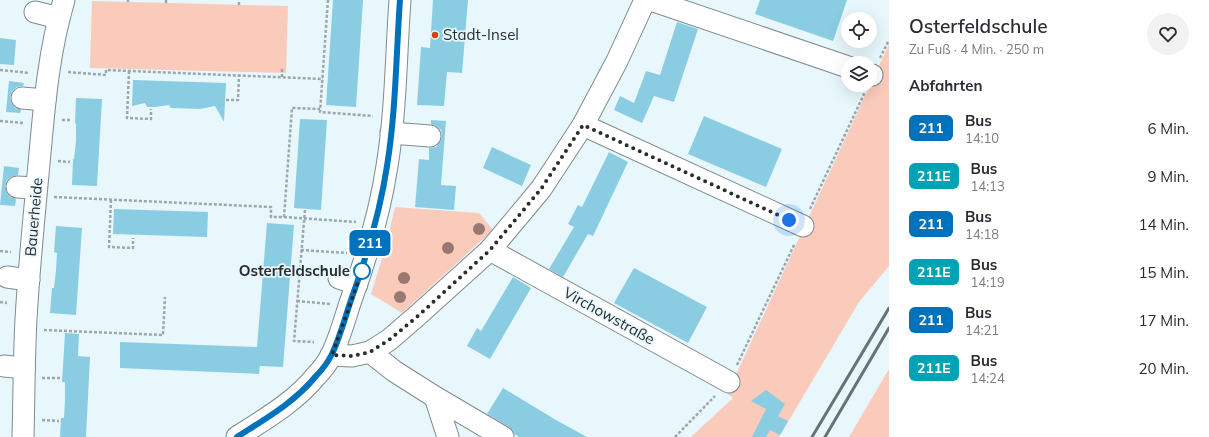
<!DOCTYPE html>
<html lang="de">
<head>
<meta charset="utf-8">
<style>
	body { margin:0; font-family:Mulish,sans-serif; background:#f2f2f3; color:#2b2b33; height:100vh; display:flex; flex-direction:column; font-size:15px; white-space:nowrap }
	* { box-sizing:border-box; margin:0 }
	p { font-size:13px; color:#7c7c81 }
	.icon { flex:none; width:22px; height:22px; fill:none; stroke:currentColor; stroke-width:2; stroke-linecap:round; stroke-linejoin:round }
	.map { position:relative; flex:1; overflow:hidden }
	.sheet { display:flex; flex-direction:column; background:#fff; width:320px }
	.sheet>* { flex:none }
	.badge { padding:0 8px; border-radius:6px; font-size:14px; line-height:26px }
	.controls { position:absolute; left:841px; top:12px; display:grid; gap:8px }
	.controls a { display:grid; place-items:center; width:36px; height:36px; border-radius:50%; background:#fff; box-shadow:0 4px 16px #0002; font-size:20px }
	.you { position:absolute; width:20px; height:20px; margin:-10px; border:3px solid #fff; border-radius:50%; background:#1a73e8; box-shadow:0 0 0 6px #1a73e833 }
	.map>.badge { position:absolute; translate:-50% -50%; box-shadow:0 0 0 2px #fff }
	h2 { padding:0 20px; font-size:15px; line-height:36px }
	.round { display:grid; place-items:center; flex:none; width:42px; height:42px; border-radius:21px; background:#f2f2f3 }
	.summary { display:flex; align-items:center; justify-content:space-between; height:68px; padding:0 20px }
	h1 { font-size:19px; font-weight:600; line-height:30px }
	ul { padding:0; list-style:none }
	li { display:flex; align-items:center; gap:12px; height:48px; padding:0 20px }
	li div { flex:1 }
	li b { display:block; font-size:15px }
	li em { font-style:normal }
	li .badge { min-width:44px; font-weight:700; text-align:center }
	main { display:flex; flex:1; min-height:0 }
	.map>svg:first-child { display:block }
	.green { fill:#facabb }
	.building { fill:#8acde3 }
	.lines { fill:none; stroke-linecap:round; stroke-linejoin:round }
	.minor-casing { stroke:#7e8b90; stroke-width:23 }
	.path { stroke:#9ca7ab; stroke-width:2.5; stroke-dasharray:3 2; stroke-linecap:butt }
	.minor { stroke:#fff; stroke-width:21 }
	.rail { stroke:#687174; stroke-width:3 }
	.tree { fill:#987871 }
	.line-casing { stroke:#fff; stroke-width:9 }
	.line { stroke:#0072bc; stroke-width:6 }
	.walk { stroke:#282d2f; stroke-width:4; stroke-dasharray:0 7.2 }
	.poi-dot { fill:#cc4418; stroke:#e8f7fc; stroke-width:1.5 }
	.stop-dot { fill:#fff; stroke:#0072bc; stroke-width:2 }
	.labels { text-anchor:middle; stroke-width:3.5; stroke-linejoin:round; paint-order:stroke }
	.poi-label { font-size:15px; fill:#282d2f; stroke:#e8f7fc; text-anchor:start }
	.street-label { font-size:15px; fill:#282d2f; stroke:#e8f7fc }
	.stop-label { font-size:15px; font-weight:bold; fill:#282d2f; stroke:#e8f7fc; text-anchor:end }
</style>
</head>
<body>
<main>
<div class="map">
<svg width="889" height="437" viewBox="0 0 889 437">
	<rect width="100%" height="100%" fill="#e8f7fc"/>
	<g class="green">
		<polygon points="92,1 288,6 286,73 90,68"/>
		<polygon points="889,44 889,266 859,302 779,437 691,437 733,398 727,394"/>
		<polygon points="395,207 479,213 493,230 402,313 371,294 385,249"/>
		<polygon points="889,369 889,437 849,437"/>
	</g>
	<g class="building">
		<polygon points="333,0 363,0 356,107 326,105"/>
		<polygon points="433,0 468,0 462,73 447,72 444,106 417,105 421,47 430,48"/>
		<polygon points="760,0 847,0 833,41 755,14"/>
		<polygon points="677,22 698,29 674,102 654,96 642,123 614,110 620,96 634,103 646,71 660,75"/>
		<polygon points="0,38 16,40 14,65 0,64"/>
		<polygon points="133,80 226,83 224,122 215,106 200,109 171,108 169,105 155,107 147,107 145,103 132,106"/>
		<polygon points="9,81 24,83 23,86 17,87 12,91 10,97 11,103 15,108 21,110 20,113 6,112"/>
		<polygon points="76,98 102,99 97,186 72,185 73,159 74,159 76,141 76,124 75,123"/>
		<polygon points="704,116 782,149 766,187 688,154"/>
		<polygon points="300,119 327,120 321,210 294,208"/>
		<polygon points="431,120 446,121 441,185 456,186 454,210 415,207 419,159 429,160 429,148 436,147 440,142 442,137 441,130 436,126 431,124"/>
		<polygon points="492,147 531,165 522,186 483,168"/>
		<polygon points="609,152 628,162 593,236 588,234 563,277 549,269 574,227 568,224 578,205 582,207"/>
		<polygon points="4,166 19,168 18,175 11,177 7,180 5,186 7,193 10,197 16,199 15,206 0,205"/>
		<polygon points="114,209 208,212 207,237 113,234"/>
		<polygon points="267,223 294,225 283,367 260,366 259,374 120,368 120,342 257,347"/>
		<polygon points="56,226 82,228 76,315 50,313 52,288 54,288 56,270 57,253 54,252"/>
		<polygon points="634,268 707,307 688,343 614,303"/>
		<polygon points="513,277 531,288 490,359 467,346 477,328 481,331"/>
		<polygon points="65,333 79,334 78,356 90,357 86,437 60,437 61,418 64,418 65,400 65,382 62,382"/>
		<polygon points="503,388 556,420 587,437 519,437 514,434 513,431 509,427 487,414"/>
		<polygon points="766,390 785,404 778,416 788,421 780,435 770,430 766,437 752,437 766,409 751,401"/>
	</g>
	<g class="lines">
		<g class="minor-casing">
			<g id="minor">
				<polyline points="651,0 848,67"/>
				<polyline points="35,12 59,18"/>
				<polyline points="870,75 872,75"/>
				<polyline points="22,98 45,100"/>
				<polyline points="583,125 803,226"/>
				<polyline points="391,133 430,136"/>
				<polyline points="17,187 36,188"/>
				<polyline points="490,250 729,382"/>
				<polyline points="7,277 29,280"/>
				<polyline points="339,278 357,284"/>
				<polyline points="370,352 394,371 435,397 503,437"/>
				<polyline points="331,355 352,356 370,352 389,340 418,315 490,250 541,189 583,125 617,61 645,0"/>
				<polyline points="4,366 24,368"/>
				<polyline points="435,397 448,437"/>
				<path d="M23 437C24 398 24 358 26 319 29 267 34 216 39 164 44 109 48 54 64 0"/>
				<path d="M237 437C265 419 295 402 316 376 322 370 328 362 332 354 340 337 345 318 351 300 367 256 380 212 387 166 396 111 396 55 400 0"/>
			</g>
		</g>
		<g class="path">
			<polyline points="128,0 128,2"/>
			<polyline points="166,0 166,3"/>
			<polyline points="328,0 320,112 373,116"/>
			<polyline points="239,5 239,0"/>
			<polyline points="880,58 889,40"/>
			<polyline points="0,70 29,73"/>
			<polyline points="129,71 127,118 151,119 151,109"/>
			<polyline points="68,72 106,75 106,70 323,79"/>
			<polyline points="282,77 282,69"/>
			<polyline points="226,100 238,100 239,75"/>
			<polyline points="62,120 72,120"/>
			<polyline points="0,121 23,123"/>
			<polyline points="58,161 70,162"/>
			<polyline points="54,197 271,207 271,217 284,217 292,108 320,109"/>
			<polyline points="111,200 109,247 133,248 133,238"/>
			<polyline points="810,209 865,92"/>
			<polyline points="305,210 294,341 314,342"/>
			<polyline points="284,217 356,222"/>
			<polyline points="301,250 347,253"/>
			<polyline points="0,251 11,252"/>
			<polyline points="297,301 331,304"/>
			<polyline points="0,302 7,303"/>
			<polyline points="44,330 163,335 165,297"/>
			<polyline points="737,365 795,243"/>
			<polyline points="42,378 60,378"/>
			<polyline points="42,420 59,421"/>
			<polyline points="675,437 715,396"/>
		</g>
		<use href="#minor" class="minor"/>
		<g class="rail">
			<polyline points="812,437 889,308"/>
			<polyline points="825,437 889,328"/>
		</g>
	</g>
	<g class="tree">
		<circle cx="479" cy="229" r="6"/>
		<circle cx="448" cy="248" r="6"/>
		<circle cx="404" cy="278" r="6"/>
		<circle cx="400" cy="297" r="6"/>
	</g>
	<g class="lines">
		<g class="line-casing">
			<path id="line" d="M237 437C265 419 295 402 316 376 322 370 328 362 332 354 340 337 345 318 351 300 367 256 380 212 387 166 396 111 396 55 400 0"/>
		</g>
		<use href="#line" class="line"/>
		<polyline class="walk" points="362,271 332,355 352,356 370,352 389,340 418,316 490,250 541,189 583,125 789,220"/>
	</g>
	<circle class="poi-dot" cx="435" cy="35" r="4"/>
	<circle class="stop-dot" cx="362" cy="271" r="8"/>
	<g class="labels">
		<g class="poi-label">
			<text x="443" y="40">Stadt-Insel</text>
		</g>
		<g class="street-label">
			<text transform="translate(34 217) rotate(-85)" y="5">Bauerheide</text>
			<text transform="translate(609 316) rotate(29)" y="5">Virchowstraße</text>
		</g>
		<g class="stop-label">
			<text x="350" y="276">Osterfeldschule</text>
		</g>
	</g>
</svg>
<div class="controls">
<a><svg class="icon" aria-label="locate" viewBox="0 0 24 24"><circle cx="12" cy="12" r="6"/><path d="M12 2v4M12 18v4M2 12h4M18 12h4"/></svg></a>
<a><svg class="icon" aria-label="layers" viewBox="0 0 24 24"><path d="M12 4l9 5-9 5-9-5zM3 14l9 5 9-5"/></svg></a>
</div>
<div class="you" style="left:789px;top:220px"></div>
<b class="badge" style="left:370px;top:243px;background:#0072bc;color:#fff">211</b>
</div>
<section class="sheet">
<div class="summary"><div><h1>Osterfeldschule</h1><p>Zu Fuß · 4 Min. · 250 m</p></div><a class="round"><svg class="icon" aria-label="heart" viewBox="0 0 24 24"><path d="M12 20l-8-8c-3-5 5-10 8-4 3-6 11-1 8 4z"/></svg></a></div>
<h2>Abfahrten</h2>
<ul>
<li><span class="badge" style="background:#0072bc;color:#fff">211</span><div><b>Bus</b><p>14:10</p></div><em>6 Min.</em></li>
<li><span class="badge" style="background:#00a3b4;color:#fff">211E</span><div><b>Bus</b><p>14:13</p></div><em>9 Min.</em></li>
<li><span class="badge" style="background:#0072bc;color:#fff">211</span><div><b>Bus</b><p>14:18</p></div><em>14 Min.</em></li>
<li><span class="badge" style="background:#00a3b4;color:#fff">211E</span><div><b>Bus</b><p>14:19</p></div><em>15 Min.</em></li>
<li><span class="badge" style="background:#0072bc;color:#fff">211</span><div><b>Bus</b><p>14:21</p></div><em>17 Min.</em></li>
<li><span class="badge" style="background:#00a3b4;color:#fff">211E</span><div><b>Bus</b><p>14:24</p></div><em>20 Min.</em></li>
</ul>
</section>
</main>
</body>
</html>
